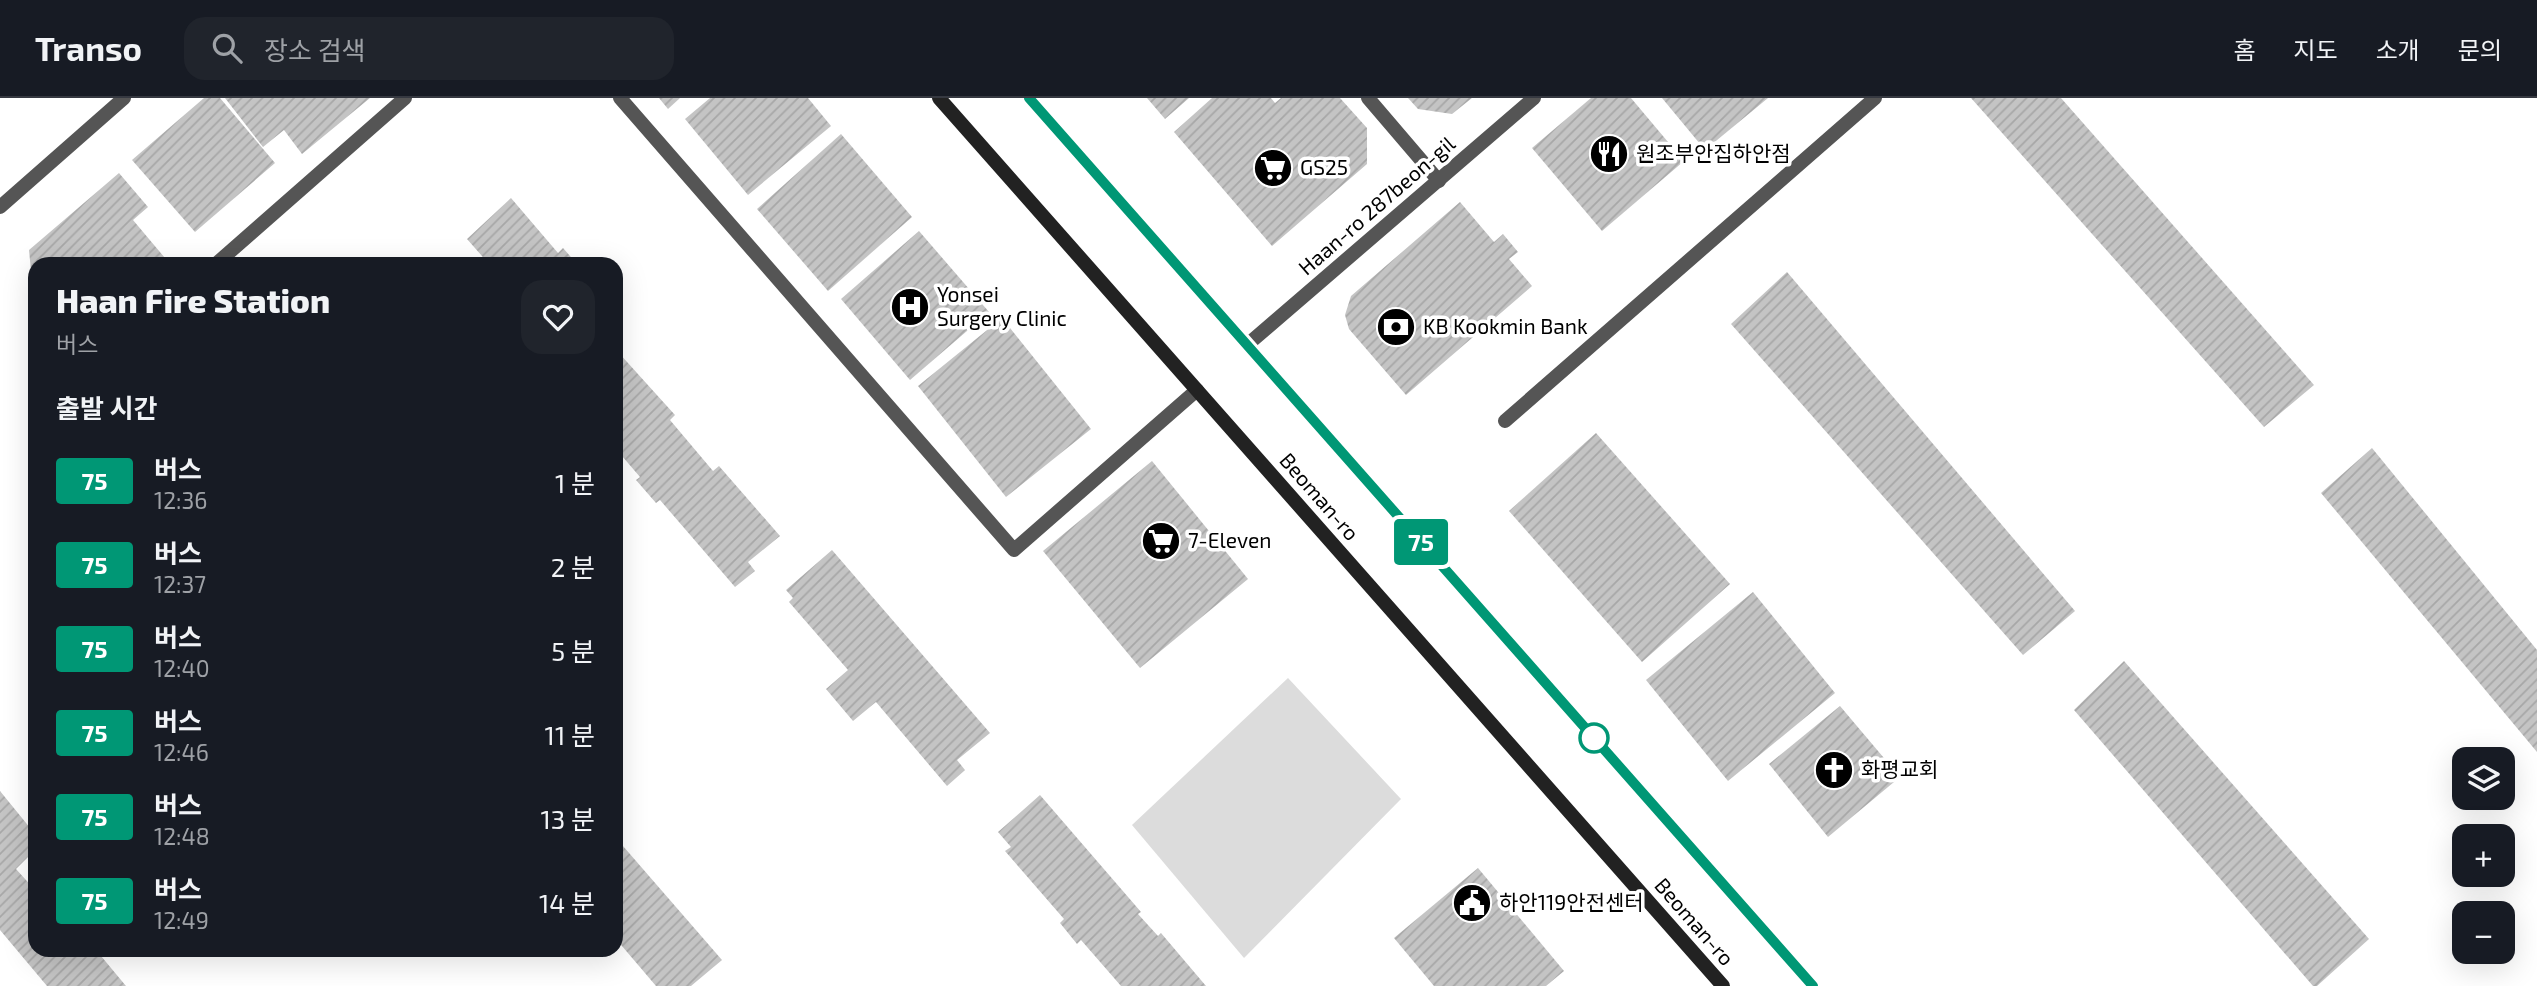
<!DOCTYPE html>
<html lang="ko">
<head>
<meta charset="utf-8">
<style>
	body { margin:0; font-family:"Exo 2","Noto Sans KR",sans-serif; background:#20242c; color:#f1f3f6; height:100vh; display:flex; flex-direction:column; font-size:26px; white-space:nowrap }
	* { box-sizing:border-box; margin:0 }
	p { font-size:23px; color:#9ea1a6 }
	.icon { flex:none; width:38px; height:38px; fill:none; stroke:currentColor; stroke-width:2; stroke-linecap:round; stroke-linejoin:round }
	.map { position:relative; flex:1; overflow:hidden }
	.side { position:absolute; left:28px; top:159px; width:595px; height:700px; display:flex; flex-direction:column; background:#171b24; border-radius:21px; box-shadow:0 7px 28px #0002 }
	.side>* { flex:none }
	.badge { padding:0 14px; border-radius:5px; font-size:24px; line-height:46px }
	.fabs { position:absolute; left:2452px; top:649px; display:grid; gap:14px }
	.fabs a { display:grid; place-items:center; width:63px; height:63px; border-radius:14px; background:#171b24; box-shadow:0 7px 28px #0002; font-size:35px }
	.map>.badge { position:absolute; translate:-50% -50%; box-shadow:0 0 0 4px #fff }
	h2 { padding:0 28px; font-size:26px; line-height:63px }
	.round { display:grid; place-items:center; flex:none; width:74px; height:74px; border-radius:21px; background:#20242c }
	.headline { display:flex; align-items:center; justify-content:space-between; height:119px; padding:0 28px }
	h1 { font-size:33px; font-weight:800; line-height:52px }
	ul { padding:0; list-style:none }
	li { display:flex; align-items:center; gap:21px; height:84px; padding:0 28px }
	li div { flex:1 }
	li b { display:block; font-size:26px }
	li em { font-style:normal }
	li .badge { min-width:77px; font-weight:700; text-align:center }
	header { display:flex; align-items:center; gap:42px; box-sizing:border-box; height:98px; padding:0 35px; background:#171b24; border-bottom:2px solid #363941 }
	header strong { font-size:33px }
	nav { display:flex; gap:38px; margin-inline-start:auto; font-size:24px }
	.search { width:490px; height:63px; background:#20242c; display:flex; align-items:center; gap:18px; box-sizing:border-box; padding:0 24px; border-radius:21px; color:#9ea1a6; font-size:26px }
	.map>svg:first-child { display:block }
	.green { fill:#dcdcdc }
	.building { fill:url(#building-hatch) }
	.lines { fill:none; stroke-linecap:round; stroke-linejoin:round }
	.service { stroke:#555; stroke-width:14 }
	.tertiary { stroke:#555; stroke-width:14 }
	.secondary { stroke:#222; stroke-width:14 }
	.line-casing { stroke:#fff; stroke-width:16 }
	.line { stroke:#009775; stroke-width:10 }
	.stop-dot { fill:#fff; stroke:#009775; stroke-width:3.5 }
	.labels { text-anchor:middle; stroke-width:7; stroke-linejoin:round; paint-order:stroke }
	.poi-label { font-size:21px; fill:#000; stroke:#fff; text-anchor:start }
	.street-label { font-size:21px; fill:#000; stroke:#fff }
</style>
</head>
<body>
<header>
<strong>Transo</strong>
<div class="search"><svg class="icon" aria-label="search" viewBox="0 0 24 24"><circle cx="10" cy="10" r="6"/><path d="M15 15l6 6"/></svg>장소 검색</div>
<nav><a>홈</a><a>지도</a><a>소개</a><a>문의</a></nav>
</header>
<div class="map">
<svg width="2537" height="888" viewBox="0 0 2537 888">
	<defs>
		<pattern id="building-hatch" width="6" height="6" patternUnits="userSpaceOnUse" patternTransform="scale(1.75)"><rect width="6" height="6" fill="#c4c4c4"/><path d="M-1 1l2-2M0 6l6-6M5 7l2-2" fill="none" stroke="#a7a7a7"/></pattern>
	</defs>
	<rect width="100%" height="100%" fill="#fff"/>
	<polygon class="green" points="1288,580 1401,701 1244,860 1132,727"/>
	<g class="building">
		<polygon points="204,0 220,0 275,65 195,134 132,62"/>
		<polygon points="225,0 370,0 302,56 284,32 263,49"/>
		<polygon points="659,0 680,0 668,11"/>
		<polygon points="710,0 808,0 831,28 748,97 685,21"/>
		<polygon points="1147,0 1189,0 1165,21"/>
		<polygon points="1212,0 1271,0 1275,5 1281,0 1340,0 1367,30 1367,66 1272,148 1174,34"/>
		<polygon points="1408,0 1472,0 1452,16 1418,11"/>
		<polygon points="1591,0 1631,0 1684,63 1602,133 1532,50"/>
		<polygon points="1662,0 1768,0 1705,52"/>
		<polygon points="1971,0 2061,0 2314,287 2264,329"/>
		<polygon points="841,36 912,119 828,193 757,111"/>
		<polygon points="119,75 148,109 133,122 170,166 35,166 35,185 32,183 29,152"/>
		<polygon points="511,100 558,155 563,150 577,166 489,166 467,141"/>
		<polygon points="1460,104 1494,144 1503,136 1518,154 1509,161 1532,188 1406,297 1349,231 1345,217 1351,198"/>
		<polygon points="919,133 989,214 910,282 841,201"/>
		<polygon points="1787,174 2075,513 2023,557 1731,226"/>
		<polygon points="1002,220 1091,331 1006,399 918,288"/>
		<polygon points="618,254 675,317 670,322 713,373 719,368 780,438 748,464 755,473 735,489 660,402 656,405 636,382 640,379 616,351 616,256"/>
		<polygon points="1596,335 1730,486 1642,564 1509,413"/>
		<polygon points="2372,350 2537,552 2537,654 2321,395"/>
		<polygon points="1152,363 1248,481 1140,570 1043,453"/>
		<polygon points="832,452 990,635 957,662 965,672 947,688 876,604 853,623 826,591 848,572 789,504 793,500 786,492"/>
		<polygon points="1753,494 1835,595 1728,683 1646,582"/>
		<polygon points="2124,563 2369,841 2317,888 2313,888 2074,612"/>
		<polygon points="1840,608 1900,679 1828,739 1769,666"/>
		<polygon points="0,693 35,736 35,752 16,771 35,792 35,852 96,852 126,888 47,888 0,832"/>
		<polygon points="1040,697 1141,814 1138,816 1158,838 1161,835 1206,888 1121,888 1081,842 1077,846 1060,825 1064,821 1005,753 1011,749 998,734"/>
		<polygon points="616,740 722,862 691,888 656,888 616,841"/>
		<polygon points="1478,770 1564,873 1546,888 1434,888 1394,840"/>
	</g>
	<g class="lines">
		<g class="service">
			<polyline points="620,0 1014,452 1197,292"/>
			<polyline points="1368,0 1439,83"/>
			<polyline points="216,166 405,0"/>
			<polyline points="1247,247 1534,0"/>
			<polyline points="1505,323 1875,0"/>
		</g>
		<polyline class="tertiary" points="0,109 124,0"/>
		<g class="secondary">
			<polyline points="939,0 1723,888"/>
			<polyline points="1029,0 1813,888"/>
		</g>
	</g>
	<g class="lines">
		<g class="line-casing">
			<polyline id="line" points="1029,0 1813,888"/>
		</g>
		<use href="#line" class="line"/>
	</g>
	<defs>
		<g id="restaurant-disc" transform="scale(2.0125)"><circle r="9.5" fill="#000" stroke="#fff"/><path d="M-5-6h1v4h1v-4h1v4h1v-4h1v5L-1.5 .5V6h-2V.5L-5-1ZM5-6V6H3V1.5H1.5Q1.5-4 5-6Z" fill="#fff"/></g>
		<g id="supermarket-disc" transform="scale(2.0125)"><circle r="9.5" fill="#000" stroke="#fff"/><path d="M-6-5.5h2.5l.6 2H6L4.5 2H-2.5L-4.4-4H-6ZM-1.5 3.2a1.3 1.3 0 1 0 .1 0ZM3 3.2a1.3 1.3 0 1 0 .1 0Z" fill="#fff"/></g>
		<g id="hospital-disc" transform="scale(2.0125)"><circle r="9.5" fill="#000" stroke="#fff"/><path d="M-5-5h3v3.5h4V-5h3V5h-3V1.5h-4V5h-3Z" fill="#fff"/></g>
		<g id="bank-disc" transform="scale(2.0125)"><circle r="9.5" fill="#000" stroke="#fff"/><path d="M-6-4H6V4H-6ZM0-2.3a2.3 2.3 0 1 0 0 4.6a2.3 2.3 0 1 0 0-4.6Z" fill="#fff"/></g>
		<g id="church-disc" transform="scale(2.0125)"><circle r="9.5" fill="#000" stroke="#fff"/><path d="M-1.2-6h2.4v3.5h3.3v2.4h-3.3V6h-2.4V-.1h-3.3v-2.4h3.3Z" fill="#fff"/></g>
		<g id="civic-disc" transform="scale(2.0125)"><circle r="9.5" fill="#000" stroke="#fff"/><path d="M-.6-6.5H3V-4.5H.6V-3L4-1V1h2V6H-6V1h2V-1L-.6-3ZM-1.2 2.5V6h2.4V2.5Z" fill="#fff"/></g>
	</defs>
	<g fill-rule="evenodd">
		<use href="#restaurant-disc" x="1609" y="56"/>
		<use href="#supermarket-disc" x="1273" y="70"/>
		<use href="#hospital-disc" x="910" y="209"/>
		<use href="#bank-disc" x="1396" y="229"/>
		<use href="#supermarket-disc" x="1161" y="443"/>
		<use href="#church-disc" x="1834" y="672"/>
		<use href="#civic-disc" x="1472" y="805"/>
	</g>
	<circle class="stop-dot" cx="1594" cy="640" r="14"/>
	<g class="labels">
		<g class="poi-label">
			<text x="1636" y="63">원조부안집하안점</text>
			<text x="1300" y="77">GS25</text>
			<text x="937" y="204">Yonsei<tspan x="937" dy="24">Surgery Clinic</tspan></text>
			<text x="1423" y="236">KB Kookmin Bank</text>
			<text x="1188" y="450">7-Eleven</text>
			<text x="1861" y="679">화평교회</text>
			<text x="1499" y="812">하안119안전센터</text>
		</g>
		<g class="street-label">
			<text transform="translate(1377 108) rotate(-41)" y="7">Haan-ro 287beon-gil</text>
			<text transform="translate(1319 399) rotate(49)" y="7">Beoman-ro</text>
			<text transform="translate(1694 824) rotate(49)" y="7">Beoman-ro</text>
		</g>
	</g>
</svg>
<div class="fabs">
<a><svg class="icon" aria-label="layers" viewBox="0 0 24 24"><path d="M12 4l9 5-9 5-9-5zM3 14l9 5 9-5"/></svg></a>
<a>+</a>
<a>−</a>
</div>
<b class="badge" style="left:1421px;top:444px;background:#009775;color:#fff">75</b>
<section class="side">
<div class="headline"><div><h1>Haan Fire Station</h1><p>버스</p></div><a class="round"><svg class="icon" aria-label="heart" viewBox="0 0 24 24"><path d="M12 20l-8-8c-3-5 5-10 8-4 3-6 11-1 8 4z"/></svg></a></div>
<h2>출발 시간</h2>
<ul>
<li><span class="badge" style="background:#009775;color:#fff">75</span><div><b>버스</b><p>12:36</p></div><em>1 분</em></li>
<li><span class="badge" style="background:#009775;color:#fff">75</span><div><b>버스</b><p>12:37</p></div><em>2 분</em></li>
<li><span class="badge" style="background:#009775;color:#fff">75</span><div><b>버스</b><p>12:40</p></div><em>5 분</em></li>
<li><span class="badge" style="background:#009775;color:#fff">75</span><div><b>버스</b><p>12:46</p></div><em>11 분</em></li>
<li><span class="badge" style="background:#009775;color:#fff">75</span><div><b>버스</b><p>12:48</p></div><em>13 분</em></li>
<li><span class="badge" style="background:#009775;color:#fff">75</span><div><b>버스</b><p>12:49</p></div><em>14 분</em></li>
</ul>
</section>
</div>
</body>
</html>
